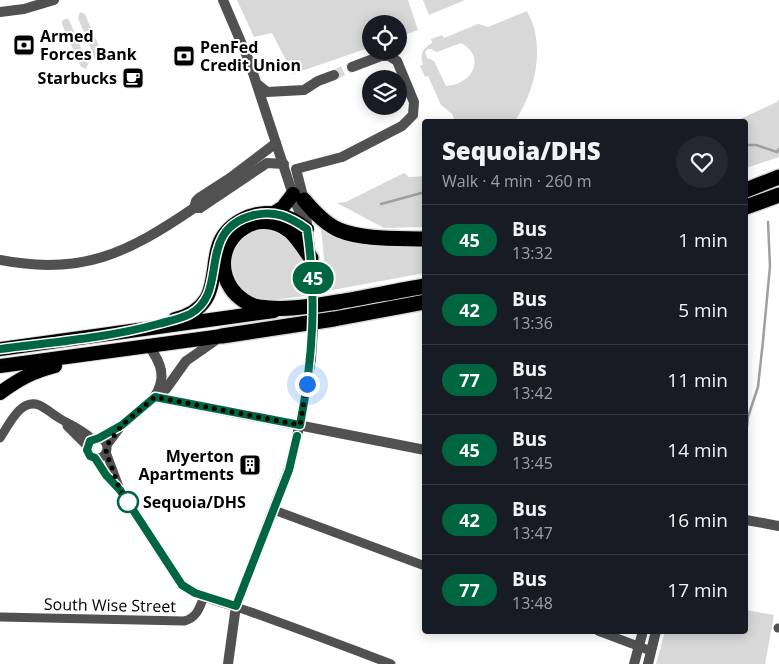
<!DOCTYPE html>
<html lang="en">
<head>
<meta charset="utf-8">
<style>
	body { margin:0; font-family:"Open Sans",sans-serif; background:#242831; color:#f1f3f6; height:100vh; display:flex; flex-direction:column; font-size:19px; white-space:nowrap }
	* { box-sizing:border-box; margin:0 }
	p { font-size:16px; color:#9ea1a6 }
	.icon { flex:none; width:28px; height:28px; fill:none; stroke:currentColor; stroke-width:2; stroke-linecap:round; stroke-linejoin:round }
	.map { position:relative; flex:1; overflow:hidden }
	.drawer { position:absolute; left:422px; top:119px; width:326px; height:515px; display:flex; flex-direction:column; background:#171b24; border-radius:5px; box-shadow:0 2px 12px #0003 }
	.drawer>* { flex:none }
	.badge { padding:0 10px; border-radius:16px; font-size:18px; line-height:32px }
	.buttons { position:absolute; left:362px; top:15px; display:grid; gap:10px }
	.buttons a { display:grid; place-items:center; width:45px; height:45px; border-radius:50%; background:#171b24; box-shadow:0 2px 12px #0003; font-size:25px }
	.you { position:absolute; width:25px; height:25px; margin:-12px; border:4px solid #fff; border-radius:50%; background:#1a73e8; box-shadow:0 0 0 8px #1a73e833 }
	.map>.badge { position:absolute; translate:-50% -50%; box-shadow:0 0 0 2px #fff }
	.round { display:grid; place-items:center; flex:none; width:52px; height:52px; border-radius:26px; background:#242831 }
	.summary { display:flex; align-items:center; justify-content:space-between; height:85px; padding:0 20px }
	h1 { font-size:24px; font-weight:800; line-height:38px }
	ul { padding:0; list-style:none }
	li { display:flex; align-items:center; gap:15px; height:70px; padding:0 20px; border-top:1px solid #363941 }
	li div { flex:1 }
	li b { display:block; font-size:19px }
	li em { font-style:normal }
	li .badge { min-width:55px; font-weight:700; text-align:center }
	.map>svg:first-child { display:block }
	.green { fill:#d8d8d8; fill-rule:evenodd }
	.lines { fill:none; stroke-linecap:round; stroke-linejoin:round }
	.stream { stroke:#9f9f9f; stroke-width:2.5 }
	.tertiary-tunnel { stroke:#d9d9d9; stroke-width:10; stroke-dasharray:10 5; stroke-linecap:butt }
	.trunk-casing { stroke:#dbdbdb; stroke-width:16 }
	.motorway-casing { stroke:#dbdbdb; stroke-width:18 }
	.minor { stroke:#515151; stroke-width:9 }
	.tertiary { stroke:#515151; stroke-width:10 }
	.trunk { stroke:#000; stroke-width:14 }
	.motorway { stroke:#000; stroke-width:15 }
	.tertiary-bridge { stroke:#515151; stroke-width:10 }
	.line-casing { stroke:#fff; stroke-width:11 }
	.line { stroke:#006641; stroke-width:8 }
	.walk { stroke:#000; stroke-width:5; stroke-dasharray:0 9 }
	.stop-dot { fill:#fff; stroke:#006641; stroke-width:2.5 }
	.labels { text-anchor:middle; stroke-width:4; stroke-linejoin:round; paint-order:stroke }
	.poi-label { font-size:16px; font-weight:bold; fill:#000; stroke:#fff; text-anchor:start }
	.stop-label { font-size:16px; font-weight:bold; fill:#000; stroke:#fff; text-anchor:start }
	.street-label { font-size:16px; fill:#000; stroke:#fff }
</style>
</head>
<body>
<div class="map">
<svg width="779" height="664" viewBox="0 0 779 664">
	<rect width="100%" height="100%" fill="#fff"/>
	<g class="green">
		<polygon points="237,0 408,0 418,30 399,37 399,24 371,24 371,47 293,74 272,33 254,37"/>
		<polygon points="423,0 465,0 429,15"/>
		<path d="M527 11C530 18 534 25 535 32 541 63 533 92 517 118L514 121H455L452 114 441 105 428 76 425 77 420 66 423 64C419 55 423 48 432 43L431 39 442 35 444 38 478 24 488 27ZM461 43C487 57 472 85 446 86L434 61 427 58 425 52 428 49H431L437 52Z"/>
		<polygon points="80,12 85,14 104,58 101,63 96,61 78,18"/>
		<polygon points="67,18 69,20 88,64 86,69 81,67 62,24 62,21"/>
		<polygon points="779,99 779,157 746,168 746,121 736,121 777,102"/>
		<polygon points="404,173 409,177 425,176 425,227 384,228 337,203 346,202"/>
		<polygon points="318,218 332,232 425,243 425,273 327,291 322,236"/>
		<polygon points="270,225 289,233 302,253 306,296 263,301 245,295 233,280 228,260 236,240 254,227"/>
		<polygon points="746,610 774,615 765,664 656,664 665,631 746,631"/>
	</g>
	<g class="lines">
		<g class="stream">
			<polyline points="746,145 756,145 777,152 779,149"/>
			<polyline points="381,204 425,192"/>
			<polyline points="746,435 748,417 758,387 763,341 770,266 768,222"/>
		</g>
		<polyline class="tertiary-tunnel" points="334,75 352,67"/>
		<g class="trunk-casing">
			<g id="trunk">
				<polyline points="274,213 283,207 293,194"/>
				<path d="M175 319C188 316 199 310 206 299 215 284 213 263 218 247 225 224 253 209 277 214 288 216 298 222 307 229"/>
				<polyline points="0,349 274,311"/>
				<polyline points="0,366 222,336"/>
				<path d="M0 393C19 379 32 372 55 366"/>
			</g>
		</g>
		<g class="motorway-casing">
			<g id="motorway">
				<polyline points="746,190 779,177"/>
				<path d="M304 200C314 212 325 224 339 230 363 240 400 238 425 239"/>
				<polyline points="746,207 779,195"/>
				<path d="M311 258C304 249 298 238 290 231 252 201 205 248 231 288 237 297 248 305 259 307 286 311 312 306 338 302 367 297 396 291 425 286"/>
				<polyline points="222,336 334,319 425,302"/>
			</g>
		</g>
		<g class="minor">
			<polyline points="67,426 87,446"/>
			<circle cx="97" cy="448" r="10"/>
			<path d="M0 438C9 425 20 398 39 405 46 408 52 414 59 418 70 425 82 429 92 439"/>
			<polyline points="99,438 122,425 155,397"/>
			<polyline points="107,445 122,425"/>
			<polyline points="106,452 119,487"/>
			<path d="M95 458 106 475 120 490 178 580C192 598 230 604 251 612 298 629 344 646 391 664"/>
			<polyline points="274,510 425,566"/>
			<path d="M0 617 184 621C197 618 200 607 204 596"/>
			<polyline points="778,628 779,628"/>
			<polyline points="598,631 651,651"/>
		</g>
		<g class="tertiary">
			<polyline points="223,0 249,61 296,204 304,221"/>
			<polyline points="0,12 24,9 54,0"/>
			<polyline points="257,84 267,92 304,90 318,81 334,75"/>
			<polyline points="194,208 196,201 199,198 230,178 276,143"/>
			<path d="M0 260C82 276 128 253 194 208H200L267 163 284 164"/>
			<polyline points="313,272 304,200 296,169 342,157 402,126 413,115 414,102 397,61 389,56 381,56 352,67"/>
			<path d="M149 346C161 363 167 377 155 396"/>
			<polyline points="155,397 425,450"/>
			<polyline points="155,397 166,389 186,361 219,338"/>
			<polyline points="746,520 779,526"/>
			<polyline points="228,664 236,606 290,466 302,414 311,359"/>
			<polyline points="634,664 643,631"/>
			<polyline points="648,664 656,631"/>
		</g>
		<use href="#trunk" class="trunk"/>
		<use href="#motorway" class="motorway"/>
		<polyline class="tertiary-bridge" points="311,359 313,330 313,272"/>
	</g>
	<g class="lines">
		<g class="line-casing">
			<path id="line" d="M0 349C53 342 107 338 158 324 169 321 180 319 190 314 231 292 194 230 254 215 275 210 290 217 307 229 317 297 313 358 300 425L155 397 122 425 99 438 90 441 87 450 90 456 95 458 106 475 120 490 182 585 195 593 236 606 289 470 297 436"/>
		</g>
		<use href="#line" class="line"/>
		<polyline class="walk" points="128,502 130,505 120,490 106,452 107,445 122,425 155,397 300,425 307,384"/>
	</g>
	<defs>
		<g id="bank-square" transform="scale(1.125)"><rect x="-9" y="-9" width="18" height="18" rx="4" fill="#000" stroke="#fff"/><path d="M-6-4H6V4H-6ZM0-2.3a2.3 2.3 0 1 0 0 4.6a2.3 2.3 0 1 0 0-4.6Z" fill="#fff"/></g>
		<g id="cafe-square" transform="scale(1.125)"><rect x="-9" y="-9" width="18" height="18" rx="4" fill="#000" stroke="#fff"/><path d="M-5.5-4.5H6V0H3Q3 3.5 0 3.5H-2.5Q-5.5 3.5-5.5 0ZM3-3.2v2h1.7v-2ZM-6 4.5H4V6H-6Z" fill="#fff"/></g>
		<g id="building-square" transform="scale(1.125)"><rect x="-9" y="-9" width="18" height="18" rx="4" fill="#000" stroke="#fff"/><path d="M-4-6H4V6H1V3H-1V6H-4ZM-2.5-4.3h1.7v1.8h-1.7ZM.8-4.3h1.7v1.8H.8ZM-2.5-1h1.7V.8h-1.7ZM.8-1h1.7V.8H.8Z" fill="#fff"/></g>
	</defs>
	<g fill-rule="evenodd">
		<use href="#bank-square" x="24" y="45"/>
		<use href="#bank-square" x="184" y="56"/>
		<use href="#cafe-square" x="133" y="78"/>
		<use href="#building-square" x="250" y="465"/>
	</g>
	<circle class="stop-dot" cx="128" cy="502" r="10"/>
	<g class="labels">
		<g class="poi-label">
			<text x="40" y="42">Armed<tspan x="40" dy="18">Forces Bank</tspan></text>
			<text x="200" y="53">PenFed<tspan x="200" dy="18">Credit Union</tspan></text>
			<text x="117" y="84" text-anchor="end">Starbucks</text>
			<text x="234" y="462" text-anchor="end">Myerton<tspan x="234" dy="18">Apartments</tspan></text>
		</g>
		<g class="stop-label">
			<text x="143" y="508">Sequoia/DHS</text>
		</g>
		<g class="street-label">
			<text transform="translate(110 605) rotate(1)" y="6">South Wise Street</text>
		</g>
	</g>
</svg>
<div class="buttons">
<a><svg class="icon" aria-label="locate" viewBox="0 0 24 24"><circle cx="12" cy="12" r="6"/><path d="M12 2v4M12 18v4M2 12h4M18 12h4"/></svg></a>
<a><svg class="icon" aria-label="layers" viewBox="0 0 24 24"><path d="M12 4l9 5-9 5-9-5zM3 14l9 5 9-5"/></svg></a>
</div>
<div class="you" style="left:307px;top:384px"></div>
<b class="badge" style="left:313px;top:278px;background:#006641;color:#fff">45</b>
<section class="drawer">
<div class="summary"><div><h1>Sequoia/DHS</h1><p>Walk · 4 min · 260 m</p></div><a class="round"><svg class="icon" aria-label="heart" viewBox="0 0 24 24"><path d="M12 20l-8-8c-3-5 5-10 8-4 3-6 11-1 8 4z"/></svg></a></div>
<ul>
<li><span class="badge" style="background:#006641;color:#fff">45</span><div><b>Bus</b><p>13:32</p></div><em>1 min</em></li>
<li><span class="badge" style="background:#006641;color:#fff">42</span><div><b>Bus</b><p>13:36</p></div><em>5 min</em></li>
<li><span class="badge" style="background:#006641;color:#fff">77</span><div><b>Bus</b><p>13:42</p></div><em>11 min</em></li>
<li><span class="badge" style="background:#006641;color:#fff">45</span><div><b>Bus</b><p>13:45</p></div><em>14 min</em></li>
<li><span class="badge" style="background:#006641;color:#fff">42</span><div><b>Bus</b><p>13:47</p></div><em>16 min</em></li>
<li><span class="badge" style="background:#006641;color:#fff">77</span><div><b>Bus</b><p>13:48</p></div><em>17 min</em></li>
</ul>
</section>
</div>
</body>
</html>
